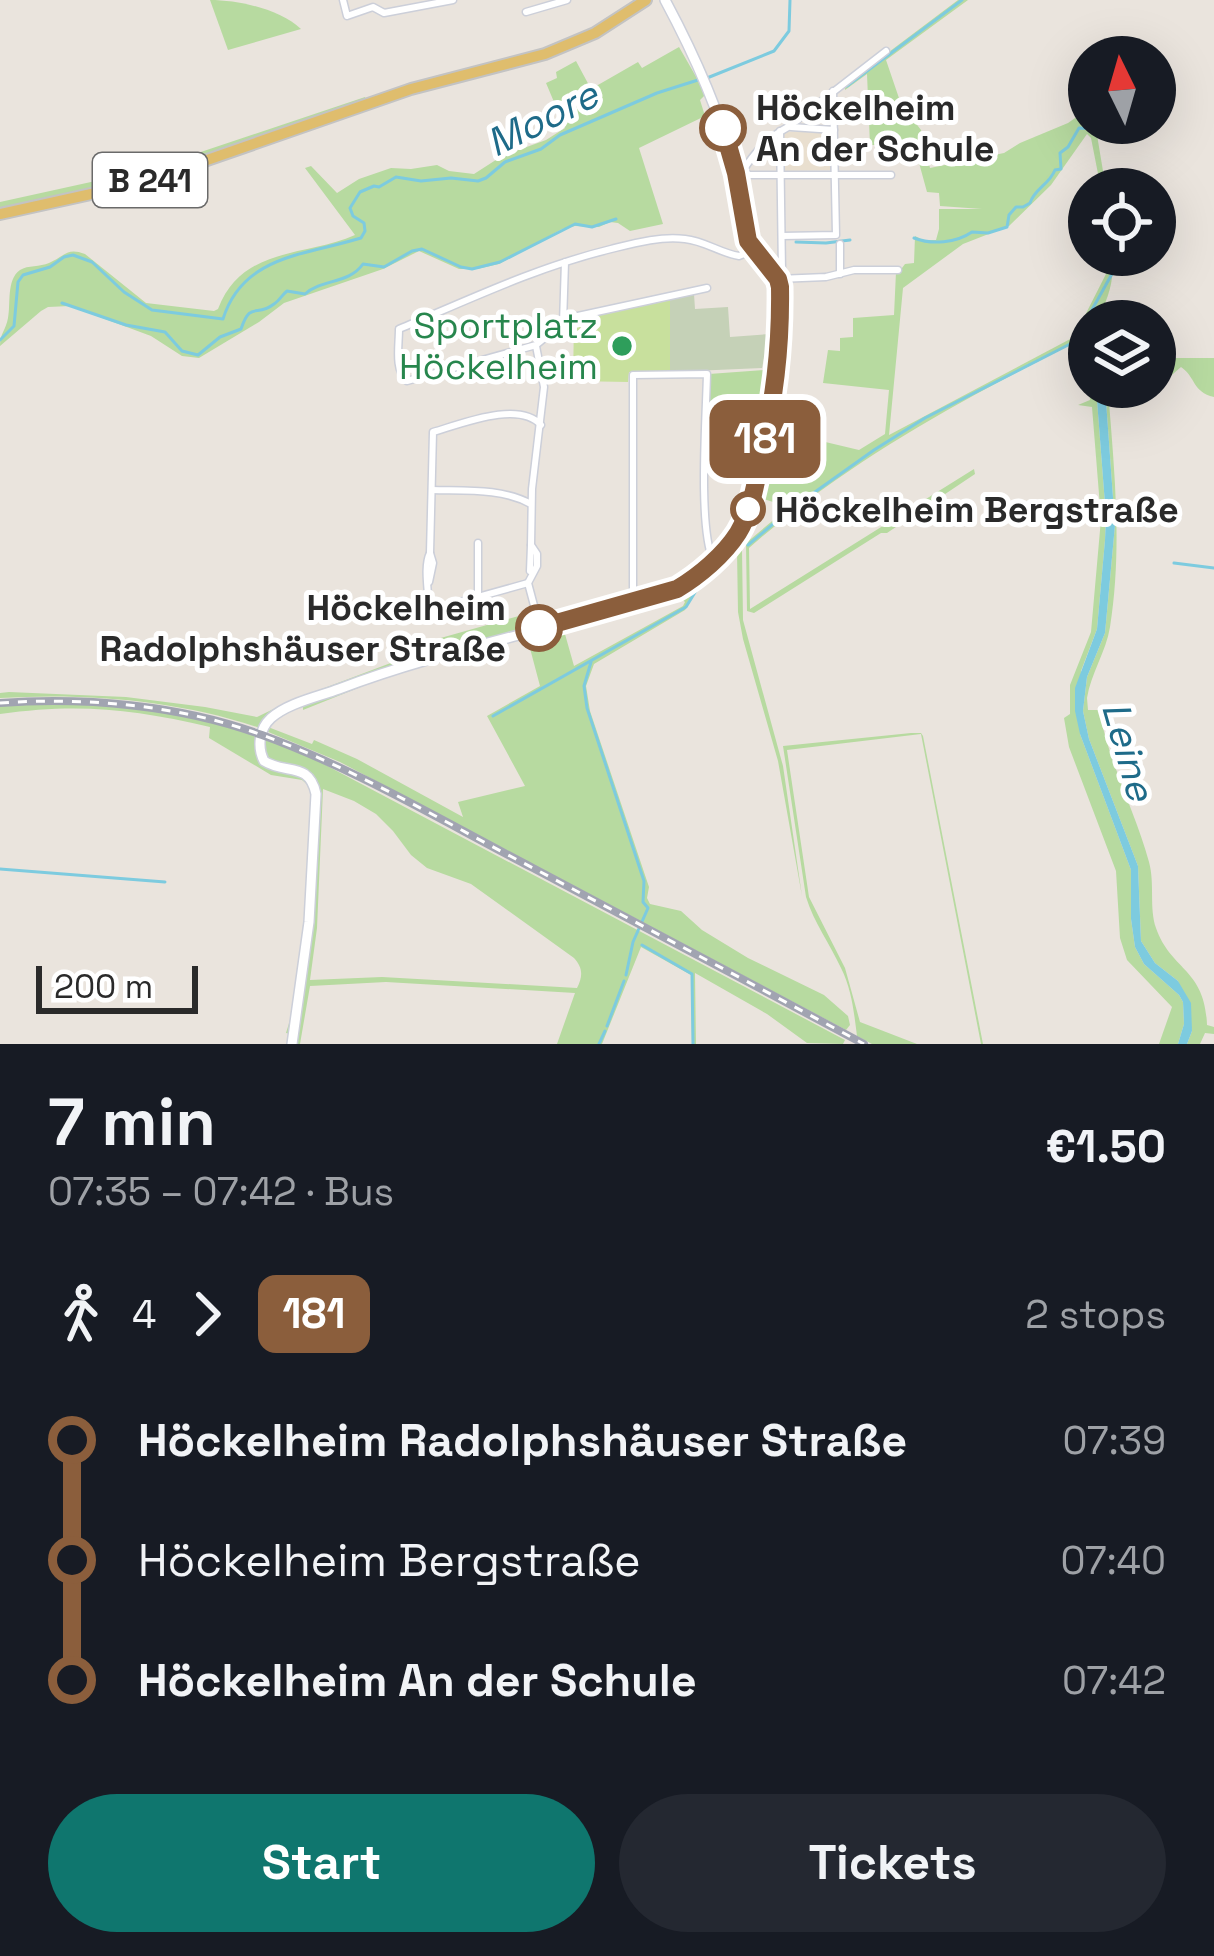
<!DOCTYPE html>
<html lang="en">
<head>
<meta charset="utf-8">
<style>
	body { margin:0; font-family:"Space Grotesk",sans-serif; background:#242831; color:#f1f3f6; height:100vh; display:flex; flex-direction:column; font-size:45px; white-space:nowrap }
	* { box-sizing:border-box; margin:0 }
	p { font-size:39px; color:#9ea1a6 }
	.icon { flex:none; width:66px; height:66px; fill:none; stroke:currentColor; stroke-width:2; stroke-linecap:round; stroke-linejoin:round }
	.map { position:relative; height:1044px; overflow:hidden }
	.sheet { display:flex; flex-direction:column; background:#171b24; flex:1 }
	.sheet>* { flex:none }
	.badge { padding:0 24px; border-radius:18px; font-size:42px; line-height:78px }
	.needle { width:78px; rotate:355deg }
	.tools { position:absolute; left:1068px; top:36px; display:grid; gap:24px }
	.tools a { display:grid; place-items:center; width:108px; height:108px; border-radius:50%; background:#171b24; box-shadow:0 12px 48px #0002; font-size:60px }
	.scale { position:absolute; left:36px; bottom:30px; width:162px; box-sizing:border-box; padding-left:12px; border:6px solid #2a2a2a; border-top:0; font-size:33px; line-height:42px; white-space:nowrap; color:#2a2a2a; -webkit-text-stroke:9px #fff; paint-order:stroke }
	.map>.badge { position:absolute; translate:-50% -50%; box-shadow:0 0 0 6px #fff }
	.legs { display:flex; align-items:center; gap:18px; height:132px; padding:0 48px; font-size:39px }
	.legs p { margin-inline-start:auto }
	.head { display:flex; align-items:center; justify-content:space-between; height:204px; padding:0 48px }
	h1 { font-size:66px; font-weight:700; line-height:90px }
	.action { display:flex; gap:24px; margin-top:auto; padding:24px 48px }
	.action a { flex:1; height:138px; border-radius:72px; background:#0f766e; color:#fff; font-size:48px; font-weight:700; line-height:138px; text-align:center }
	.action a+a { background:#242831; color:#f1f3f6 }
	ul { padding:0 48px; list-style:none }
	li { display:flex; align-items:center; gap:42px; height:120px; font-size:45px }
	li i { display:grid; place-items:center; width:18px; height:100%; margin:0 15px; background:currentColor }
	li i::after { content:''; width:30px; height:30px; margin:-15px; border:9px solid; border-radius:50%; background:#171b24 }
	li p { margin-inline-start:auto }
	li:first-child i { background:linear-gradient(#0000 50%,currentColor 0) }
	li:last-child i { background:linear-gradient(currentColor 50%,#0000 0) }
	.map>svg:first-child { display:block }
	.education { fill:#e9dfcf }
	.green { fill:#b7daa0; fill-rule:evenodd }
	.cemetery { fill:#c5d1b7 }
	.pitch { fill:#c8e09d }
	.water { fill:#7dcbdf }
	.lines { fill:none; stroke-linecap:round; stroke-linejoin:round }
	.stream { stroke:#7dcbdf; stroke-width:3 }
	.street-casing { stroke:#cccfd9; stroke-width:9 }
	.secondary-casing { stroke:#cccfd9; stroke-width:12 }
	.primary-casing { stroke:#c3c3c3; stroke-width:14 }
	.street { stroke:#fff; stroke-width:6 }
	.secondary { stroke:#fff; stroke-width:9 }
	.primary { stroke:#dfbd6d; stroke-width:10 }
	.rail-casing { stroke:#a1a4b1; stroke-width:8 }
	.rail { stroke:#fff; stroke-width:3; stroke-dasharray:9; stroke-linecap:butt }
	.line-1-casing { stroke:#fff; stroke-width:27 }
	.line-1 { stroke:#8b5e3c; stroke-width:18 }
	.stop-1-dot { fill:#fff; stroke:#8b5e3c; stroke-width:6 }
	.leisure-dot { fill:#2e9e5b; stroke:#fff; stroke-width:4.5 }
	.labels { text-anchor:middle; stroke-width:10; stroke-linejoin:round; paint-order:stroke }
	.shield { fill:#fff; stroke:#6a6a6a; stroke-width:3 }
	.shield-label { font-size:33px; font-weight:bold; fill:#2a2a2a }
	.stop-label { font-size:36px; font-weight:bold; fill:#2a2a2a; stroke:#fff; text-anchor:start }
	.leisure-label { font-size:36px; fill:#27864d; stroke:#fff; text-anchor:end }
	.water-label { font-size:39px; font-style:italic; fill:#1e6b89; stroke:#fff }
</style>
</head>
<body>
<div class="map">
<svg width="1214" height="1044" viewBox="0 0 1214 1044">
	<rect width="100%" height="100%" fill="#eae4dd"/>
	<polygon class="education" points="782,132 830,132 832,170 783,171"/>
	<g class="green">
		<path d="M210 0C239 0 279 9 301 29L228 50Z"/>
		<path d="M958 0H968L886 60 901 104 921 130 930 168 1004 153 1020 143 1068 123 1088 109 1089 96V123H1095L1106 189H1101L1091 138 1087 134 1051 185 1009 226 963 244 903 288 889 435 1074 337 1106 274 1104 255H1110C1117 279 1107 298 1098 321H1089V387H1096L1106 517 1105 540 1097 629 1081 671 1080 734 1131 870V919L1135 947 1144 964 1179 995 1183 1002 1184 1024 1178 1044H1159L1172 1007 1127 960 1120 938 1116 871 1069 747 1064 718 1070 714V685L1091 632 1101 519 1092 407 1078 405 1090 400 1085 345 1078 341C961 400 848 461 749 548L750 609 974 469 975 474 887 533H881L754 613 747 611 746 543 789 507 757 497 765 458 789 463 796 435 859 450 885 434 889 390 823 383 828 350 840 351V338L853 337V318L894 315 896 272H899L905 264 914 263 915 236 923 240H936L939 229V209H982L940 206 939 193 927 192 913 141 896 145H870L867 74 845 90V85Z"/>
		<path d="M679 47 706 94 700 100 705 116 639 148 663 224 630 231 618 223 610 222 599 227 575 226 562 229 499 264 477 269H459L419 251 383 269 284 303 259 322 199 358 182 356 151 336 70 306 48 307 41 311 0 346C0 333 6 330 8 318 11 304 6 280 20 270 28 265 40 267 49 263 65 256 67 247 85 254L146 303 214 311 218 309C242 246 305 257 355 235L305 168 311 166 337 193 359 179 391 168 411 169 437 165 449 171 474 174 502 156 546 140 565 128 546 83 557 78 556 72 576 61 591 89 638 62 642 68Z"/>
		<polygon points="365,97 366,100 149,177 0,210 0,202 150,169"/>
		<polygon points="776,319 767,410 709,413 709,374 764,370"/>
		<path d="M1155 358H1214V397C1192 392 1196 377 1181 367 1152 393 1145 394 1109 402 1115 478 1122 551 1110 627 1106 652 1091 673 1087 698L1088 710H1099C1109 763 1135 811 1149 862 1155 884 1149 908 1156 928 1171 971 1205 968 1207 1025L1214 1027V1034L1205 1033 1200 1044H1187L1192 1031 1178 981 1155 963 1141 941 1138 866 1089 739 1083 711 1087 677 1105 633 1115 525 1105 387H1155Z"/>
		<path d="M737 541 740 542 742 549 743 620 783 766 802 896 778 761 743 639 738 612 737 551 702 583 685 610 594 664 586 686 590 711 649 887 647 898 650 904 681 911 702 930 748 958 824 995 848 1016 850 1025 846 1030 340 762 266 731 268 727 312 744 314 740 357 759 463 817 458 802 525 786 487 716 540 686 527 637 383 678 303 710V705L387 673 677 592ZM678 595 685 602 683 606 574 666 563 627Z"/>
		<path d="M533 612V626L289 705 260 728C177 700 87 693 0 698V693L9 692 126 697 205 707 257 717 290 701 396 661 398 650Z"/>
		<path d="M33 704C110 703 184 711 258 735 251 782 288 762 312 785L309 902 292 1034 286 1033C308 966 307 866 311 795L309 786 302 780 271 775 209 738 210 727C133 709 78 703 0 714V706Z"/>
		<path d="M911 733H921L923 736 983 1044H981L921 734 787 750 809 897 845 968 860 1022 917 1044H872L857 1036C854 1013 852 990 841 968 830 944 814 923 806 897L783 746Z"/>
		<path d="M264 738 318 761 845 1040 843 1044 807 1043 767 1014 695 973 696 1044H692L691 975 641 947 602 1044H557L575 993 386 982 310 986 300 1044H294L319 786C304 758 284 772 264 755ZM323 789 354 801 376 814 393 831 411 855 427 868 471 884 574 958C583 968 583 976 577 988L382 977 310 980 317 928Z"/>
	</g>
	<polygon class="cemetery" points="694,294 695,309 728,307 730,337 769,334 762,368 670,372 670,299"/>
	<polygon class="pitch" points="670,299 670,372 629,372 628,382 573,381 574,320"/>
	<polygon class="water" points="1096,387 1105,387 1115,525 1105,633 1087,677 1083,711 1089,739 1138,866 1141,941 1155,963 1178,981 1191,1003 1192,1031 1187,1044 1178,1044 1184,1024 1183,1002 1179,995 1144,964 1135,947 1131,919 1131,870 1080,734 1075,711 1075,688 1097,629 1105,540 1106,517"/>
	<g class="lines">
		<g class="stream">
			<polyline points="707,78 774,51 789,31 790,0"/>
			<polyline points="847,86 962,0"/>
			<path d="M914 238C932 245 956 243 972 232L988 233 1007 227 1009 215 1016 207H1023L1030 203C1035 188 1049 185 1055 170L1061 169 1060 153 1068 147 1079 128 1096 129"/>
			<polyline points="796,242 826,243 850,240"/>
			<path d="M62 303 126 325 165 332 182 351 198 355 220 337 241 329C251 300 256 318 274 304 279 301 282 295 287 291L305 294C322 279 349 284 363 264L384 267 412 251 422 249 461 267 472 269 500 262 575 224 592 227 616 219"/>
			<path d="M0 340 14 326 18 282 23 275 50 267 64 257 73 255 92 262 124 292 152 310 223 319C243 255 306 255 361 238L365 231 364 223 353 216 350 208 360 192 374 186 379 187 396 177 421 181 451 178 478 181 486 178 505 162 541 149 560 135 657 93 698 80"/>
			<polyline points="748,545 791,509 874,450 925,418 1074,342 1113,272"/>
			<polyline points="1174,563 1214,568"/>
			<polyline points="591,662 584,686 587,708 644,881 643,902 648,908 633,942 626,975"/>
			<polyline points="493,716 686,607 702,581 737,548"/>
			<polyline points="0,869 165,882"/>
			<polyline points="642,945 692,974 693,1044"/>
			<polyline points="607,1026 624,981"/>
			<polyline points="599,1044 605,1031"/>
		</g>
		<g class="street-casing">
			<g id="street">
				<polyline points="343,0 347,16 373,7 384,13 453,0"/>
				<polyline points="526,12 567,0"/>
				<polyline points="791,127 834,130"/>
				<polyline points="780,131 782,272 778,279 826,277 854,270 898,270"/>
				<polyline points="742,172 750,175 891,175"/>
				<path d="M736 173 742 172C755 152 766 139 788 127L886 51"/>
				<polyline points="782,236 836,235 833,91"/>
				<path d="M565 262 563 323 536 345 407 381C394 370 399 346 399 329 468 300 537 267 611 249 635 243 660 236 685 239 705 241 720 253 739 256L754 250"/>
				<polyline points="840,274 840,244"/>
				<polyline points="564,319 707,288"/>
				<polyline points="536,346 544,387 532,489 531,545 537,554 537,566 528,583 540,628"/>
				<path d="M432 490C465 491 502 488 531 504"/>
				<polyline points="478,543 478,597"/>
				<polyline points="530,571 531,545"/>
				<polyline points="429,582 433,563 430,553"/>
				<path d="M633 602V375L707 374C706 417 698 526 713 560"/>
				<path d="M429 611C429 593 423 567 430 553L433 432C461 424 519 400 541 425"/>
				<polyline points="406,617 528,583"/>
			</g>
		</g>
		<g class="secondary-casing">
			<path id="secondary" d="M292 1044 309 922 316 794C309 761 286 775 264 761 257 747 259 729 271 718 288 703 317 697 339 689 449 647 566 628 677 589 699 575 724 555 738 532 751 511 755 486 760 462 774 402 781 349 780 287 774 269 756 258 748 241 739 218 740 190 734 166 718 107 694 54 665 0"/>
		</g>
		<g class="primary-casing">
			<polyline id="primary" points="0,214 141,183 411,89 545,54 595,33 646,0"/>
		</g>
		<use href="#street" class="street"/>
		<use href="#secondary" class="secondary"/>
		<use href="#primary" class="primary"/>
		<g class="rail-casing">
			<path id="rail" d="M0 703C86 697 180 705 262 735 356 769 444 822 533 868 643 926 754 985 864 1044"/>
		</g>
		<use href="#rail" class="rail"/>
	</g>
	<g class="lines">
		<g class="line-1-casing">
			<path id="line-1" d="M539 628 677 589C699 576 724 555 738 533 751 512 755 486 760 462 774 402 781 349 780 287L778 279 748 241 736 173 723 128"/>
		</g>
		<use href="#line-1" class="line-1"/>
	</g>
	<g class="stop-1-dot">
		<circle cx="723" cy="128" r="21"/>
		<circle cx="748" cy="509" r="15"/>
		<circle cx="539" cy="628" r="21"/>
	</g>
	<circle class="leisure-dot" cx="622" cy="346" r="12"/>
	<g class="labels">
		<rect class="shield" x="93" y="153" width="114" height="54" rx="9"/>
		<g class="shield-label">
			<text x="150" y="192">B 241</text>
		</g>
		<g class="stop-label">
			<text x="756" y="120">Höckelheim<tspan x="756" dy="41">An der Schule</tspan></text>
			<text x="775" y="522">Höckelheim Bergstraße</text>
			<text x="506" y="620" text-anchor="end">Höckelheim<tspan x="506" dy="41">Radolphshäuser Straße</tspan></text>
		</g>
		<g class="leisure-label">
			<text x="598" y="338">Sportplatz<tspan x="598" dy="41">Höckelheim</tspan></text>
		</g>
		<g class="water-label">
			<text transform="translate(542 118) rotate(-27)" y="14">Moore</text>
			<text transform="translate(1129 751) rotate(74)" y="14">Leine</text>
		</g>
	</g>
</svg>
<div class="tools">
<a><svg class="needle" viewBox="-14 -14 28 28"><path d="M0-13l5 13h-10z" fill="#e53935"/><path d="M0 13l5-13h-10z" fill="#9ea1a6"/></svg></a>
<a><svg class="icon" aria-label="locate" viewBox="0 0 24 24"><circle cx="12" cy="12" r="6"/><path d="M12 2v4M12 18v4M2 12h4M18 12h4"/></svg></a>
<a><svg class="icon" aria-label="layers" viewBox="0 0 24 24"><path d="M12 4l9 5-9 5-9-5zM3 14l9 5 9-5"/></svg></a>
</div>
<div class="scale">200 m</div>
<b class="badge" style="left:765px;top:439px;background:#8b5e3c;color:#fff">181</b>
</div>
<section class="sheet">
<div class="head"><div><h1>7 min</h1><p>07:35 – 07:42 · Bus</p></div><b>€1.50</b></div>
<div class="legs"><svg class="icon" aria-label="walk" viewBox="0 0 24 24"><circle cx="13" cy="4" r="2"/><path d="M13 8l-2 6 4 7M11 14l-3 7M7 12l3-4h3l4 4"/></svg>4<svg class="icon" aria-label="forward" viewBox="0 0 24 24"><path d="M9 5l7 7-7 7"/></svg><b class="badge" style="background:#8b5e3c;color:#fff">181</b><p>2 stops</p></div>
<ul>
<li><i style="color:#8b5e3c"></i><b>Höckelheim Radolphshäuser Straße</b><p>07:39</p></li>
<li><i style="color:#8b5e3c"></i><span>Höckelheim Bergstraße</span><p>07:40</p></li>
<li><i style="color:#8b5e3c"></i><b>Höckelheim An der Schule</b><p>07:42</p></li>
</ul>
<div class="action"><a>Start</a><a>Tickets</a></div>
</section>
</body>
</html>
